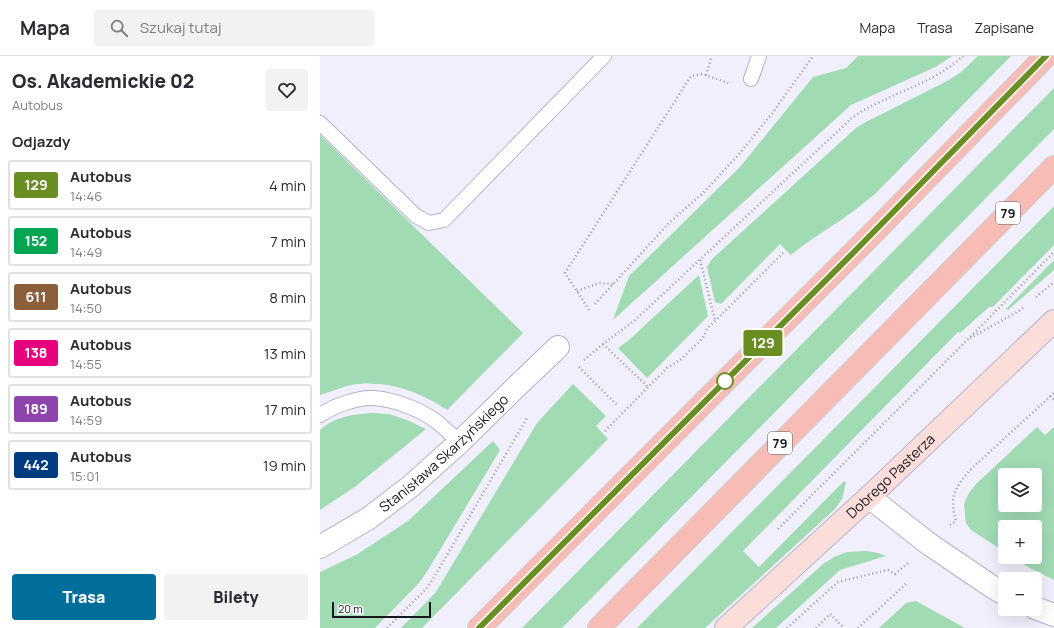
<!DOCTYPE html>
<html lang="pl">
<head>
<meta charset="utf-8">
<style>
	body { margin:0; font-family:Manrope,sans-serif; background:#f2f2f3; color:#2b2b33; height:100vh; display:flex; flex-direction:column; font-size:15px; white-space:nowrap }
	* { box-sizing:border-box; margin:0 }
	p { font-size:13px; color:#7c7c81 }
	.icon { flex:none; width:22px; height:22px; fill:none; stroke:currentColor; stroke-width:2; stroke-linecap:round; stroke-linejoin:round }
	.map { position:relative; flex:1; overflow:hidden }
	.panel { display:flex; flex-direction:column; background:#fff; width:320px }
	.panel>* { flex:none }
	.badge { padding:0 8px; border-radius:3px; font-size:14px; line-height:26px }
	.fabs { position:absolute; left:678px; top:412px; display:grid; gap:8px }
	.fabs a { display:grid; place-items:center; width:44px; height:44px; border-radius:4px; background:#fff; box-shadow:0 4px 16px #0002; font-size:20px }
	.scale { position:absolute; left:12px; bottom:10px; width:99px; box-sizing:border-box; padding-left:4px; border:2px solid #17161f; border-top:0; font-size:11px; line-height:14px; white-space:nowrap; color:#17161f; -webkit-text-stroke:3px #fff; paint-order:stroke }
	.map>.badge { position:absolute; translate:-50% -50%; box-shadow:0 0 0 2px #fff }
	h2 { padding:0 12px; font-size:15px; line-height:36px }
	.round { display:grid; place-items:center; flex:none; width:42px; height:42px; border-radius:4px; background:#f2f2f3 }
	.overview { display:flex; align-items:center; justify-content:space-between; height:68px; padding:0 12px }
	h1 { font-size:19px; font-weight:800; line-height:30px }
	.action { display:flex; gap:8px; margin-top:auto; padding:8px 12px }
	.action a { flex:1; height:46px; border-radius:4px; background:#006e9a; color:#fff; font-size:16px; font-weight:800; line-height:46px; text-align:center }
	.action a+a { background:#f2f2f3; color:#2b2b33 }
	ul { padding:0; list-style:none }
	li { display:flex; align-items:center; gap:12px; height:50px; margin:0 8px 6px; padding:0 4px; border:2px solid #e1e1e2; border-radius:4px }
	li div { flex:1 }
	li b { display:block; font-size:15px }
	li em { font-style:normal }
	li .badge { min-width:44px; font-weight:700; text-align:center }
	header { display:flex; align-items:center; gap:24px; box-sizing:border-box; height:56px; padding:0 20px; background:#fff; border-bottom:1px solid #e1e1e2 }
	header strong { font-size:19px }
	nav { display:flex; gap:22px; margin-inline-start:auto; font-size:14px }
	.search { width:280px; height:36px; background:#f2f2f3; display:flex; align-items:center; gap:10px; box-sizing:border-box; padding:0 14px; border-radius:4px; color:#7c7c81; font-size:15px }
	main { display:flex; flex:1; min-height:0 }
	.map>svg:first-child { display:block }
	.green { fill:#a1dbb4; fill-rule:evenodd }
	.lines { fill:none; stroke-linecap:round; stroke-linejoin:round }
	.lane-casing { stroke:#b5b2cc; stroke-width:16 }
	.street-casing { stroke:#b5b2cc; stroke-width:24 }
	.secondary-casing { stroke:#b5b2cc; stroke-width:24 }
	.primary-casing { stroke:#d1d0d2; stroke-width:24 }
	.path { stroke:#9997a2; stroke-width:2.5; stroke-dasharray:1 3; stroke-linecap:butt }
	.lane { stroke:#fff; stroke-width:14 }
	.street { stroke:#fff; stroke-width:22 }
	.secondary { stroke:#fbdeda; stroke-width:22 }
	.primary { stroke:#f7bcb6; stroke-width:22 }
	.line-casing { stroke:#fff; stroke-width:9 }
	.line { stroke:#6b8e23; stroke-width:6 }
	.stop-dot { fill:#fff; stroke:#6b8e23; stroke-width:2 }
	.labels { text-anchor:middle; stroke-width:3; stroke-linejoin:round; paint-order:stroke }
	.shield { fill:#fff; stroke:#5d5c62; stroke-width:1 }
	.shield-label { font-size:13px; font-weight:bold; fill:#17161f }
	.street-label { font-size:14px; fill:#17161f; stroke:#fff }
</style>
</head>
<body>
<header>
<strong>Mapa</strong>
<div class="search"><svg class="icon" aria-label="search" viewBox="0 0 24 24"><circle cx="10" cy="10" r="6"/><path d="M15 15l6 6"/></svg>Szukaj tutaj</div>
<nav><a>Mapa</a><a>Trasa</a><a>Zapisane</a></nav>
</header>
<main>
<section class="panel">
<div class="overview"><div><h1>Os. Akademickie 02</h1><p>Autobus</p></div><a class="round"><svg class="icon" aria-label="heart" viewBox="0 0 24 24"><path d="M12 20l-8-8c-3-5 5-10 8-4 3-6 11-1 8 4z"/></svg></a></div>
<h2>Odjazdy</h2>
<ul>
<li><span class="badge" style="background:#6b8e23;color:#fff">129</span><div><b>Autobus</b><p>14:46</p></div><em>4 min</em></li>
<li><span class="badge" style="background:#00a651;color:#fff">152</span><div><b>Autobus</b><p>14:49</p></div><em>7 min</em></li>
<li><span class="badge" style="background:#8b5e3c;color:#fff">611</span><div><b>Autobus</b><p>14:50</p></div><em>8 min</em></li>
<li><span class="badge" style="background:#e6007e;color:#fff">138</span><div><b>Autobus</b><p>14:55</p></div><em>13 min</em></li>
<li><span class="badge" style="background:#8e44ad;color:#fff">189</span><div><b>Autobus</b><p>14:59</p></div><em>17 min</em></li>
<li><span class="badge" style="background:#003b80;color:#fff">442</span><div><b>Autobus</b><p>15:01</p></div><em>19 min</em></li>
</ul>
<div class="action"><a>Trasa</a><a>Bilety</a></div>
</section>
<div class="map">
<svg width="734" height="572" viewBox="0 0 734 572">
	<rect width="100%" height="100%" fill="#f1effb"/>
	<g class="green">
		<polygon points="538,0 632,0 619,9 609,14 531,49 293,264 309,220 419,112 493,21 526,12"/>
		<path d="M658 0H691L555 138C548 143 542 149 535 154 514 170 491 182 471 199L460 188 401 248 395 246 387 211 391 204 536 72 546 66 629 24 641 16Z"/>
		<polygon points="734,32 734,73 242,572 202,572"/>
		<path d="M0 79 203 277 127 354C102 337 70 325 39 328 26 329 13 335 0 339Z"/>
		<polygon points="734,150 734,189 673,251 669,251 640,277 638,276 423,495 439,511 524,425 526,427 522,443 515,453 385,572 317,572"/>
		<polygon points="734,204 734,214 688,254 686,253"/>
		<polygon points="379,219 388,260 327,322 298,292 309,284"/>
		<polygon points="253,328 286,360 276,370 288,383 102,572 81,572 116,536 217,367"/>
		<path d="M51 357 69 358 87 364 106 373 36 430 0 454V374C16 360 31 359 51 357Z"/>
		<path d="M717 371 725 379 734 371V524L708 511 693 501H715V471H685V496L651 474 646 467 644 449 645 445 649 437 655 429ZM685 419H715V449H685Z"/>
		<polygon points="173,385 180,394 108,514 99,527 55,572 0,572 0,516 36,499 88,465"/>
		<polygon points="547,495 558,497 566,500 520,514 456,572 432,572 503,508 514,501 527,496"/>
		<polygon points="596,545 645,572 559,572 586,547"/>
	</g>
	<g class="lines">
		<g class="lane-casing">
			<g id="lane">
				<polyline points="431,23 439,0"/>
				<polyline points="0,67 96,160 109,167 124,164 284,0"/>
				<path d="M0 359C14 350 37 341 54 342 76 344 100 353 117 366 125 372 132 380 140 386"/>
			</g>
		</g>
		<g class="street-casing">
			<g id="street">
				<polyline points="549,441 609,488 674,532 685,538"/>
				<path id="s1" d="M0 491 49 462 91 430 140 386 196 331 238 291"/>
				<polyline points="715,552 734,559"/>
			</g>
		</g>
		<g class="secondary-casing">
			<g id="secondary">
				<path id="s2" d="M406 572 549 441 734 265"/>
			</g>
		</g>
		<g class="primary-casing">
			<g id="primary">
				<polyline points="159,572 557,173 726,0"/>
				<polyline points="279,572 734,111"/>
			</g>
		</g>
		<g class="path">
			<polyline points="386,19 392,0"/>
			<polyline points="380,204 395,264"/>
			<polyline points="257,235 279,227 293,228"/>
			<polyline points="716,241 734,226"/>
			<polyline points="275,248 349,167 384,136 421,96 454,55 493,0"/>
			<polyline points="269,254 257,235 245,217 371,20 382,18 408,27"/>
			<polyline points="650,282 699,255 703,252"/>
			<polyline points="283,288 328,331"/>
			<path d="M264 304 283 288 314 265 532 62C541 55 551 50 562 45 589 32 621 21 643 0"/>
			<polyline points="259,311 297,349"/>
			<polyline points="730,340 734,344"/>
			<polyline points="285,375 347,312 360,304 383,282 387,273 463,197"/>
			<path d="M630 469 636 465C629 440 635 432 650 414L734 337"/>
			<path d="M458 473C550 381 643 289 734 196"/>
			<polyline points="67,572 106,533 113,523 207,362"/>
			<polyline points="467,572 518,526 568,514 575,518 588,507"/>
			<polyline points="496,572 510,558 524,572"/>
			<polyline points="538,572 588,526"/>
		</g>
		<use href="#lane" class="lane"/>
		<use href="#street" class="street"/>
		<use href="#secondary" class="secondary"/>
		<use href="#primary" class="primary"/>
	</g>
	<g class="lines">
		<g class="line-casing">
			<polyline id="line" points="159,572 535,195 726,0"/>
		</g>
		<use href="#line" class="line"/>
	</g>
	<circle class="stop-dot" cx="405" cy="325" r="8"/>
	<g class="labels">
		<g class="shield">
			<rect x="676" y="146" width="24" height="22" rx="3"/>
			<rect x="448" y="376" width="24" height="22" rx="3"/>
		</g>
		<g class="shield-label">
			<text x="688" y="162">79</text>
			<text x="460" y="392">79</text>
		</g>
		<g class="street-label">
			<text dy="5" stroke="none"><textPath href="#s1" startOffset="156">Stanisława Skarżyńskiego</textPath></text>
			<text dy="5" stroke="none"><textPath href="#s2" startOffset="224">Dobrego Pasterza</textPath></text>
		</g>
	</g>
</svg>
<div class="fabs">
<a><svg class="icon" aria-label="layers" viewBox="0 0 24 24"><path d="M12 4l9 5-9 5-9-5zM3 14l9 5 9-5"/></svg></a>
<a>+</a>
<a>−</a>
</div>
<div class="scale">20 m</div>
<b class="badge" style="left:443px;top:287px;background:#6b8e23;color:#fff">129</b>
</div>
</main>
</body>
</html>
